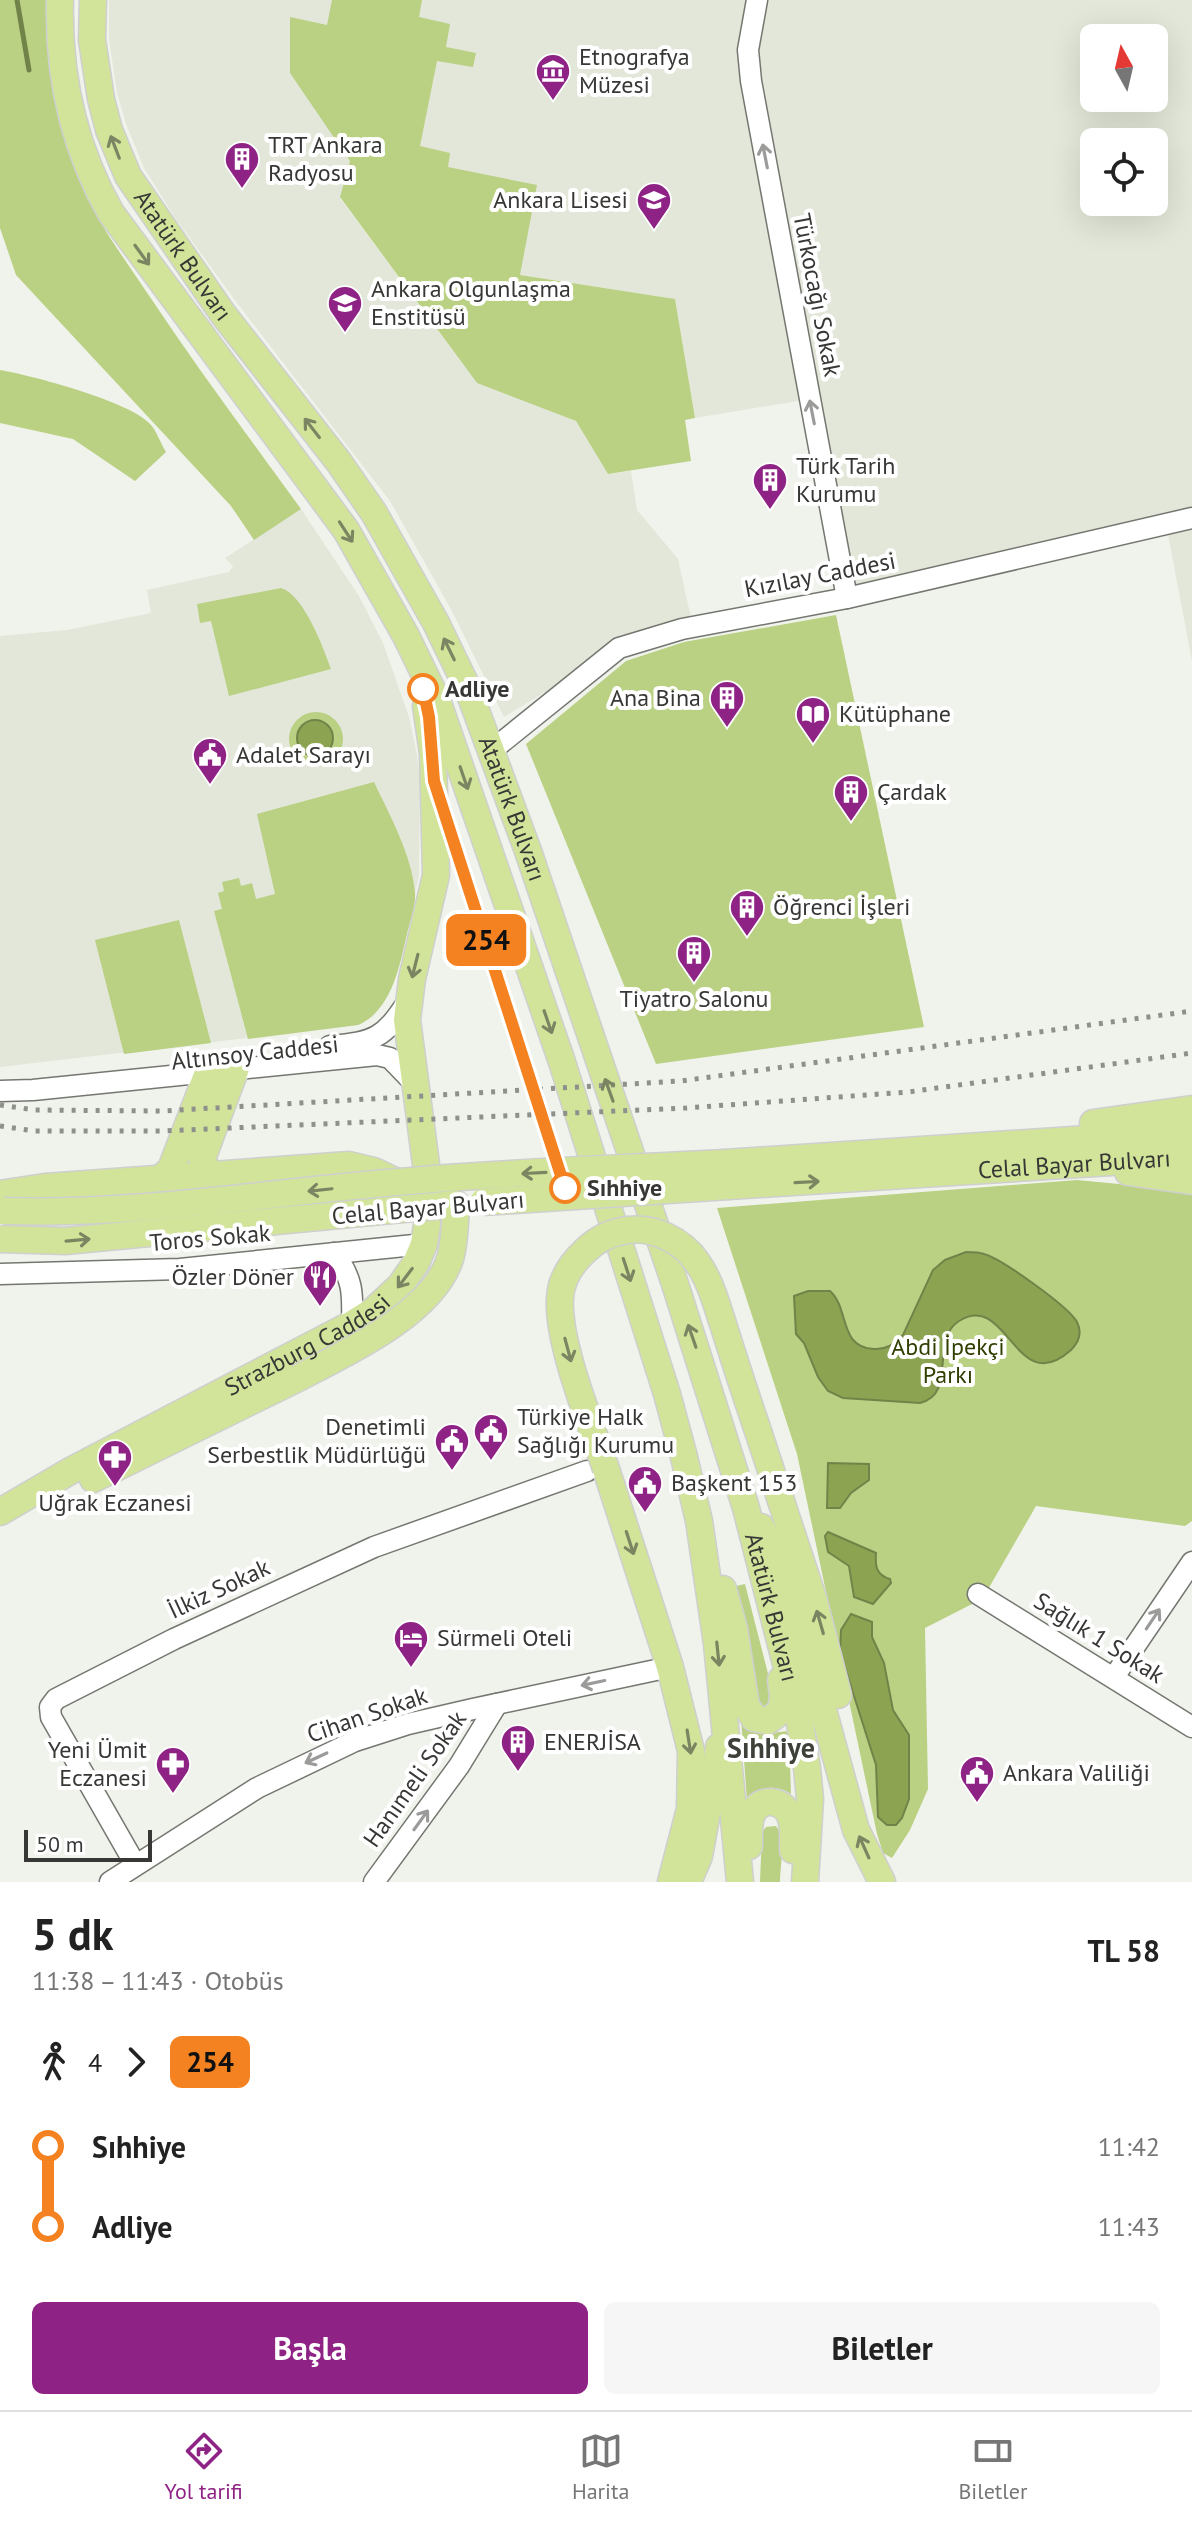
<!DOCTYPE html>
<html lang="tr">
<head>
<meta charset="utf-8">
<style>
	body { margin:0; font-family:"PT Sans",sans-serif; background:#f6f6f6; color:#222; height:100vh; display:flex; flex-direction:column; font-size:30px; white-space:nowrap }
	* { box-sizing:border-box; margin:0 }
	p { font-size:26px; color:#767676 }
	.icon { flex:none; width:44px; height:44px; fill:none; stroke:currentColor; stroke-width:2; stroke-linecap:round; stroke-linejoin:round }
	.map { position:relative; height:1882px; overflow:hidden }
	.drawer { display:flex; flex-direction:column; background:#fff; flex:1 }
	.drawer>* { flex:none }
	.badge { padding:0 16px; border-radius:12px; font-size:28px; line-height:52px }
	.needle { width:52px; rotate:352deg }
	.controls { position:absolute; left:1080px; top:24px; display:grid; gap:16px }
	.controls a { display:grid; place-items:center; width:88px; height:88px; border-radius:12px; background:#fff; box-shadow:0 8px 32px #0002; font-size:40px }
	.scale { position:absolute; left:24px; bottom:20px; width:128px; box-sizing:border-box; padding-left:8px; border:4px solid #373835; border-top:0; font-size:22px; line-height:28px; white-space:nowrap; color:#373835; -webkit-text-stroke:6px #fff; paint-order:stroke }
	.map>.badge { position:absolute; translate:-50% -50%; box-shadow:0 0 0 4px #fff }
	.legs { display:flex; align-items:center; gap:12px; height:88px; padding:0 32px; font-size:26px }
	.legs p { margin-inline-start:auto }
	.overview { display:flex; align-items:center; justify-content:space-between; height:136px; padding:0 32px }
	h1 { font-size:44px; font-weight:600; line-height:60px }
	.primary-button { display:flex; gap:16px; margin-top:auto; padding:16px 32px }
	.primary-button a { flex:1; height:92px; border-radius:12px; background:#8f2285; color:#fff; font-size:32px; font-weight:600; line-height:92px; text-align:center }
	.primary-button a+a { background:#f6f6f6; color:#222 }
	ul { padding:0 32px; list-style:none }
	li { display:flex; align-items:center; gap:28px; height:80px; font-size:30px }
	li i { display:grid; place-items:center; width:12px; height:100%; margin:0 10px; background:currentColor }
	li i::after { content:''; width:20px; height:20px; margin:-10px; border:6px solid; border-radius:50%; background:#fff }
	li p { margin-inline-start:auto }
	li:first-child i { background:linear-gradient(#0000 50%,currentColor 0) }
	li:last-child i { background:linear-gradient(currentColor 50%,#0000 0) }
	.tab-bar { display:flex; justify-content:space-around; align-items:center; height:112px; border-top:2px solid #e0e0e0; background:#fff; font-size:22px; color:#767676 }
	.tab-bar a { display:grid; justify-items:center; gap:4px }
	.tab-bar .on { color:#8f2285 }
	.map>svg:first-child { display:block }
	.built { fill:#e2e7d9; fill-rule:evenodd }
	.green { fill:#bad083 }
	.water { fill:#8ca351; stroke:#728349; stroke-width:2 }
	.lines { fill:none; stroke-linecap:round; stroke-linejoin:round }
	.stream { stroke:#728349; stroke-width:5 }
	.minor-casing { stroke:#747770; stroke-width:23 }
	.major-casing { stroke:#cfcfcf; stroke-width:29 }
	.minor { stroke:#fff; stroke-width:20 }
	.major { stroke:#d1e49a; stroke-width:26 }
	.rail { stroke:#8e908b; stroke-width:5; stroke-dasharray:4 8; stroke-linecap:butt }
	.major-bridge-casing { stroke:#cfcfcf; stroke-width:29; stroke-linecap:butt }
	.major-bridge { stroke:#d1e49a; stroke-width:26 }
	.oneway { stroke:#7c8562 }
	.oneway2 { stroke:#9b9c9a }
	.line-1-casing { stroke:#fff; stroke-width:18 }
	.line-1 { stroke:#f58220; stroke-width:12 }
	.stop-1-dot { fill:#fff; stroke:#f58220; stroke-width:4 }
	.labels { text-anchor:middle; stroke-width:8; stroke-linejoin:round; paint-order:stroke }
	.poi-label { font-size:24px; fill:#373835; stroke:#fff; text-anchor:start }
	.street-label { font-size:24px; fill:#373835; stroke:#fff }
	.stop-label { font-size:24px; font-weight:bold; fill:#373835; stroke:#fff; text-anchor:start }
	.park-label { font-size:24px; fill:#303e00; stroke:#fff }
	.quarter-label { font-size:28px; font-weight:bold; fill:#3e403a; stroke:#fff }
</style>
</head>
<body>
<div class="map">
<svg width="1192" height="1882" viewBox="0 0 1192 1882">
	<rect width="100%" height="100%" fill="#f0f3ec"/>
	<g class="built">
		<path d="M109 0H1192V661L1166 524 847 598 810 399 695 418 675 299 520 275 340 198 477 383 576 421 608 474 631 471 637 510 678 559 693 627 619 648 504 717 453 613 390 501 237 303 176 219 144 168 126 124 117 93 109 39ZM1094 38H1154V98H1094ZM1094 142H1154V202H1094Z"/>
		<polygon points="301,509 359,596 383,643 409,717 417,755 420,780 419,875 403,950 388,995 373,1017 358,1025 0,1067 0,636 67,630 151,613 147,590 229,572 233,566 225,558"/>
	</g>
	<g class="green">
		<path d="M0 0H46C45 59 54 117 76 172 93 218 123 256 150 297 198 369 250 439 301 509L254 540 231 506 16 275 0 228Z"/>
		<polygon points="332,0 422,0 419,17 450,24 446,47 476,53 473,67 437,61 420,146 450,153 448,167 537,185 520,275 675,299 695,418 685,420 691,461 608,474 576,421 477,383 340,197 350,161 290,73 290,17 327,25"/>
		<path d="M0 370C30 375 133 402 151 425 157 432 161 444 166 452L135 481 73 439 0 423Z"/>
		<path d="M281 588C304 595 323 647 331 669L229 696 211 621 200 623 197 604Z"/>
		<polygon points="836,615 924,1027 656,1064 526,744 626,661 684,642"/>
		<circle cx="316" cy="739" r="27"/>
		<path d="M374 782C390 816 412 855 415 893 416 905 411 918 408 930 400 963 393 1010 358 1025L248 1039 214 911 222 909 218 893 224 891 222 882 239 878 241 886 252 883 256 899 275 894 257 814Z"/>
		<polygon points="179,920 211,1043 124,1054 95,940"/>
		<polygon points="1077,1180 1192,1191 1192,1521 1185,1526 1036,1506 979,1605 976,1602 925,1628 928,1789 910,1830 892,1858 883,1853 877,1834 797,1454 717,1208"/>
		<polygon points="745,1584 774,1697 767,1709 755,1703 727,1588"/>
		<path d="M741 1718 770 1733 789 1731 791 1794C776 1784 759 1786 747 1801Z"/>
		<path d="M776 1826C786 1839 780 1866 780 1882H760L762 1832 766 1827Z"/>
	</g>
	<g class="water">
		<circle cx="315" cy="738" r="18"/>
		<path d="M966 1252C972 1252 979 1252 984 1254 1002 1259 1069 1307 1077 1322 1082 1332 1079 1342 1071 1350 1015 1400 1008 1290 959 1321 929 1340 958 1394 920 1403L843 1398 828 1391 818 1377 804 1343 796 1334 794 1296 808 1291H830C850 1309 838 1347 874 1349 886 1350 895 1344 903 1335L933 1270 945 1260Z"/>
		<polygon points="828,1463 869,1464 869,1480 851,1493 840,1508 827,1508"/>
		<path d="M828 1532 876 1553C875 1566 876 1575 890 1579L891 1583 873 1604 854 1597 849 1566 828 1552 825 1536Z"/>
		<polygon points="851,1614 872,1622 872,1637 884,1663 893,1710 909,1735 909,1799 902,1818 896,1825 887,1825 878,1817 876,1765 840,1652 841,1630"/>
	</g>
	<g class="lines">
		<polyline class="stream" points="17,0 29,70"/>
		<g class="minor-casing">
			<g id="minor">
				<polyline points="757,0 748,50 751,81 847,598"/>
				<polyline points="491,751 619,648 682,629 847,598 1192,518"/>
				<path d="M330 1046C375 1042 384 1038 408 1001"/>
				<polyline points="0,1091 33,1090 377,1055 390,1058 416,1085"/>
				<path d="M334 1253C353 1279 353 1292 352 1324"/>
				<polyline points="0,1274 180,1269 424,1244"/>
				<polyline points="978,1594 1192,1727"/>
				<polyline points="1114,1677 1192,1562"/>
				<polyline points="135,1864 51,1717 50,1707 56,1699 174,1639 374,1547 587,1471"/>
				<polyline points="110,1882 257,1788 355,1741 408,1724 473,1709 670,1667"/>
				<polyline points="374,1882 459,1766 497,1704"/>
			</g>
		</g>
		<g class="major-casing">
			<g id="major">
				<path d="M60 0C58 75 74 148 111 213L346 530 406 636 437 700 562 1062 667 1394 684 1457 699 1521 717 1644 740 1882"/>
				<path id="s1" d="M93 0 92 40 101 99 109 130 128 176 223 314 338 461 374 513 436 623 468 689 528 851 675 1284 746 1508 798 1711 807 1768 810 1799 805 1882"/>
				<polyline points="1093,1123 1192,1109"/>
				<polyline points="724,1163 1192,1132"/>
				<polyline points="1128,1172 1192,1181"/>
				<polyline points="210,1176 202,1159 236,1068"/>
				<polyline points="159,1180 171,1169 209,1070"/>
				<path id="s2" d="M729 1186 1192 1157"/>
				<polyline points="0,1194 45,1187 349,1165 374,1171 397,1182"/>
				<polyline points="757,1428 813,1598 838,1695"/>
				<polyline points="606,1469 670,1667 691,1751 690,1809 671,1882"/>
				<polyline points="93,1479 298,1378"/>
				<path id="s3" d="M0 1512 72 1470 352 1324 373 1311 400 1286 416 1263 424 1244 427 1225V1172L407 1020 412 979 436 875 433 753 426 706"/>
				<polyline points="761,1527 780,1563 799,1622 856,1830 882,1882"/>
				<polyline points="723,1589 734,1629 746,1706 754,1718 768,1721 781,1711 783,1696 781,1680"/>
				<path d="M749 1846C749 1836 748 1824 752 1814 761 1795 785 1800 791 1818 794 1828 793 1840 793 1850"/>
				<polyline points="688,1882 699,1856 719,1747"/>
			</g>
		</g>
		<use href="#minor" class="minor"/>
		<use href="#major" class="major"/>
		<g class="rail">
			<polyline points="0,1105 35,1110 162,1111 681,1081 1192,1011"/>
			<polyline points="0,1126 34,1131 162,1131 686,1108 908,1092 1192,1053"/>
		</g>
		<g class="major-bridge-casing">
			<g id="major-bridge">
				<polyline points="483,1202 729,1186"/>
				<path d="M4 1211C136 1215 266 1193 397 1182 506 1172 615 1169 724 1163"/>
				<path d="M0 1239 65 1241 456 1204C455 1222 455 1242 450 1259 432 1314 346 1353 298 1378"/>
				<path d="M606 1469C591 1424 557 1343 560 1298 561 1279 572 1263 585 1251 597 1239 612 1232 628 1230 654 1227 682 1240 697 1262 710 1280 716 1303 723 1324 734 1359 745 1393 757 1428"/>
			</g>
		</g>
		<use href="#major-bridge" class="major-bridge"/>
	</g>
	<defs><path id="oneway-shaft" d="M-6 0H5M1.5-3L5.5 0L1.5 3" fill="none" stroke-width="1.6" stroke-linecap="round" stroke-linejoin="round" transform="scale(2)"/></defs>
	<g class="oneway">
		<use href="#oneway-shaft" transform="translate(115 147) rotate(-111)"/>
		<use href="#oneway-shaft" transform="translate(142 255) rotate(54)"/>
		<use href="#oneway-shaft" transform="translate(312 428) rotate(-128)"/>
		<use href="#oneway-shaft" transform="translate(346 532) rotate(57)"/>
		<use href="#oneway-shaft" transform="translate(449 649) rotate(-116)"/>
		<use href="#oneway-shaft" transform="translate(464 778) rotate(71)"/>
		<use href="#oneway-shaft" transform="translate(415 966) rotate(104)"/>
		<use href="#oneway-shaft" transform="translate(548 1022) rotate(71)"/>
		<use href="#oneway-shaft" transform="translate(609 1090) rotate(-110)"/>
		<use href="#oneway-shaft" transform="translate(534 1173) rotate(177)"/>
		<use href="#oneway-shaft" transform="translate(807 1182) rotate(-3)"/>
		<use href="#oneway-shaft" transform="translate(320 1190) rotate(174)"/>
		<use href="#oneway-shaft" transform="translate(78 1240) rotate(-5)"/>
		<use href="#oneway-shaft" transform="translate(627 1270) rotate(72)"/>
		<use href="#oneway-shaft" transform="translate(405 1278) rotate(127)"/>
		<use href="#oneway-shaft" transform="translate(692 1336) rotate(-109)"/>
		<use href="#oneway-shaft" transform="translate(568 1350) rotate(75)"/>
		<use href="#oneway-shaft" transform="translate(630 1543) rotate(72)"/>
		<use href="#oneway-shaft" transform="translate(820 1622) rotate(-106)"/>
		<use href="#oneway-shaft" transform="translate(718 1654) rotate(84)"/>
		<use href="#oneway-shaft" transform="translate(689 1742) rotate(81)"/>
		<use href="#oneway-shaft" transform="translate(864 1847) rotate(-114)"/>
	</g>
	<g class="oneway2">
		<use href="#oneway-shaft" transform="translate(765 156) rotate(-101)"/>
		<use href="#oneway-shaft" transform="translate(812 412) rotate(-101)"/>
		<use href="#oneway-shaft" transform="translate(1153 1619) rotate(-56)"/>
		<use href="#oneway-shaft" transform="translate(593 1683) rotate(168)"/>
		<use href="#oneway-shaft" transform="translate(316 1758) rotate(155)"/>
		<use href="#oneway-shaft" transform="translate(421 1820) rotate(-54)"/>
	</g>
	<g class="lines">
		<g class="line-1-casing">
			<polyline id="line-1" points="423,689 429,717 434,781 565,1188"/>
		</g>
		<use href="#line-1" class="line-1"/>
	</g>
	<defs>
		<g id="museum-pin" transform="scale(1.8)"><path d="M0 17L-7.5 6A9.5 9.5 0 1 1 7.5 6Z" fill="#8f2285" stroke="#fff"/><path d="M0-6L6-3V-2H-6V-3ZM-5-1h2V3h-2ZM-1-1h2V3h-2ZM3-1h2V3H3ZM-6 4H6V6H-6Z" fill="#fff"/></g>
		<g id="building-pin" transform="scale(1.8)"><path d="M0 17L-7.5 6A9.5 9.5 0 1 1 7.5 6Z" fill="#8f2285" stroke="#fff"/><path d="M-4-6H4V6H1V3H-1V6H-4ZM-2.5-4.3h1.7v1.8h-1.7ZM.8-4.3h1.7v1.8H.8ZM-2.5-1h1.7V.8h-1.7ZM.8-1h1.7V.8H.8Z" fill="#fff"/></g>
		<g id="school-pin" transform="scale(1.8)"><path d="M0 17L-7.5 6A9.5 9.5 0 1 1 7.5 6Z" fill="#8f2285" stroke="#fff"/><path d="M0-5L7-2L0 1L-7-2ZM-4 1L0 2.5L4 1V4Q0 6-4 4Z" fill="#fff"/></g>
		<g id="library-pin" transform="scale(1.8)"><path d="M0 17L-7.5 6A9.5 9.5 0 1 1 7.5 6Z" fill="#8f2285" stroke="#fff"/><path d="M-6-4Q-3-5.5-.7-3.5V5Q-3 3-6 4ZM6-4Q3-5.5 .7-3.5V5Q3 3 6 4Z" fill="#fff"/></g>
		<g id="civic-pin" transform="scale(1.8)"><path d="M0 17L-7.5 6A9.5 9.5 0 1 1 7.5 6Z" fill="#8f2285" stroke="#fff"/><path d="M-.6-6.5H3V-4.5H.6V-3L4-1V1h2V6H-6V1h2V-1L-.6-3ZM-1.2 2.5V6h2.4V2.5Z" fill="#fff"/></g>
		<g id="restaurant-pin" transform="scale(1.8)"><path d="M0 17L-7.5 6A9.5 9.5 0 1 1 7.5 6Z" fill="#8f2285" stroke="#fff"/><path d="M-5-6h1v4h1v-4h1v4h1v-4h1v5L-1.5 .5V6h-2V.5L-5-1ZM5-6V6H3V1.5H1.5Q1.5-4 5-6Z" fill="#fff"/></g>
		<g id="pharmacy-pin" transform="scale(1.8)"><path d="M0 17L-7.5 6A9.5 9.5 0 1 1 7.5 6Z" fill="#8f2285" stroke="#fff"/><path d="M-2-6h4v4h4v4h-4v4h-4v-4h-4v-4h4Z" fill="#fff"/></g>
		<g id="hotel-pin" transform="scale(1.8)"><path d="M0 17L-7.5 6A9.5 9.5 0 1 1 7.5 6Z" fill="#8f2285" stroke="#fff"/><path d="M-6-4.5h1.5V1H6V5H4.5V3h-9V5H-6ZM-4 0a1.8 1.8 0 1 1 3.6 0ZM.5 0V-2.5h3Q6-2.5 6 0Z" fill="#fff"/></g>
	</defs>
	<g fill-rule="evenodd">
		<use href="#museum-pin" x="553" y="71"/>
		<use href="#building-pin" x="242" y="159"/>
		<use href="#school-pin" x="654" y="200"/>
		<use href="#school-pin" x="345" y="303"/>
		<use href="#building-pin" x="770" y="480"/>
		<use href="#building-pin" x="727" y="698"/>
		<use href="#library-pin" x="813" y="714"/>
		<use href="#civic-pin" x="210" y="755"/>
		<use href="#building-pin" x="851" y="792"/>
		<use href="#building-pin" x="747" y="907"/>
		<use href="#building-pin" x="694" y="953"/>
		<use href="#restaurant-pin" x="320" y="1277"/>
		<use href="#civic-pin" x="491" y="1431"/>
		<use href="#civic-pin" x="452" y="1441"/>
		<use href="#pharmacy-pin" x="115" y="1457"/>
		<use href="#civic-pin" x="645" y="1483"/>
		<use href="#hotel-pin" x="411" y="1638"/>
		<use href="#building-pin" x="518" y="1742"/>
		<use href="#pharmacy-pin" x="173" y="1764"/>
		<use href="#civic-pin" x="977" y="1773"/>
	</g>
	<g class="stop-1-dot">
		<circle cx="423" cy="689" r="14"/>
		<circle cx="565" cy="1188" r="14"/>
	</g>
	<g class="labels">
		<g class="poi-label">
			<text x="579" y="65">Etnografya<tspan x="579" dy="28">Müzesi</tspan></text>
			<text x="268" y="153">TRT Ankara<tspan x="268" dy="28">Radyosu</tspan></text>
			<text x="628" y="208" text-anchor="end">Ankara Lisesi</text>
			<text x="371" y="297">Ankara Olgunlaşma<tspan x="371" dy="28">Enstitüsü</tspan></text>
			<text x="796" y="474">Türk Tarih<tspan x="796" dy="28">Kurumu</tspan></text>
			<text x="701" y="706" text-anchor="end">Ana Bina</text>
			<text x="839" y="722">Kütüphane</text>
			<text x="236" y="763">Adalet Sarayı</text>
			<text x="877" y="800">Çardak</text>
			<text x="773" y="915">Öğrenci İşleri</text>
			<text x="694" y="1007" text-anchor="middle">Tiyatro Salonu</text>
			<text x="294" y="1285" text-anchor="end">Özler Döner</text>
			<text x="517" y="1425">Türkiye Halk<tspan x="517" dy="28">Sağlığı Kurumu</tspan></text>
			<text x="426" y="1435" text-anchor="end">Denetimli<tspan x="426" dy="28">Serbestlik Müdürlüğü</tspan></text>
			<text x="671" y="1491">Başkent 153</text>
			<text x="115" y="1511" text-anchor="middle">Uğrak Eczanesi</text>
			<text x="437" y="1646">Sürmeli Oteli</text>
			<text x="544" y="1750">ENERJİSA</text>
			<text x="147" y="1758" text-anchor="end">Yeni Ümit<tspan x="147" dy="28">Eczanesi</tspan></text>
			<text x="1003" y="1781">Ankara Valiliği</text>
		</g>
		<g class="street-label">
			<text dy="8" stroke="none"><textPath href="#s1" startOffset="278">Atatürk Bulvarı</textPath></text>
			<text transform="translate(817 295) rotate(79)" y="8">Türkocağı Sokak</text>
			<text transform="translate(820 575) rotate(-11)" y="8">Kızılay Caddesi</text>
			<text dy="8" stroke="none"><textPath href="#s1" startOffset="926">Atatürk Bulvarı</textPath></text>
			<text transform="translate(255 1053) rotate(-6)" y="8">Altınsoy Caddesi</text>
			<text dy="8" stroke="none"><textPath href="#s2" startOffset="346">Celal Bayar Bulvarı</textPath></text>
			<text transform="translate(428 1208) rotate(-5)" y="8">Celal Bayar Bulvarı</text>
			<text transform="translate(210 1238) rotate(-5)" y="8">Toros Sokak</text>
			<text dy="8" stroke="none"><textPath href="#s3" startOffset="350">Strazburg Caddesi</textPath></text>
			<text transform="translate(219 1589) rotate(-25)" y="8">İlkiz Sokak</text>
			<text dy="8" stroke="none"><textPath href="#s1" startOffset="1766">Atatürk Bulvarı</textPath></text>
			<text transform="translate(1099 1638) rotate(32)" y="8">Sağlık 1 Sokak</text>
			<text transform="translate(367 1715) rotate(-19)" y="8">Cihan Sokak</text>
			<text transform="translate(415 1779) rotate(-55)" y="8">Hanımeli Sokak</text>
		</g>
		<g class="stop-label">
			<text x="445" y="697">Adliye</text>
			<text x="587" y="1196">Sıhhiye</text>
		</g>
		<g class="park-label">
			<text x="948" y="1355">Abdi İpekçi<tspan x="948" dy="28">Parkı</tspan></text>
		</g>
		<g class="quarter-label">
			<text x="771" y="1758">Sıhhiye</text>
		</g>
	</g>
</svg>
<div class="controls">
<a><svg class="needle" viewBox="-14 -14 28 28"><path d="M0-13l5 13h-10z" fill="#e53935"/><path d="M0 13l5-13h-10z" fill="#767676"/></svg></a>
<a><svg class="icon" aria-label="locate" viewBox="0 0 24 24"><circle cx="12" cy="12" r="6"/><path d="M12 2v4M12 18v4M2 12h4M18 12h4"/></svg></a>
</div>
<div class="scale">50 m</div>
<b class="badge" style="left:486px;top:940px;background:#f58220;color:#111">254</b>
</div>
<section class="drawer">
<div class="overview"><div><h1>5 dk</h1><p>11:38 – 11:43 · Otobüs</p></div><b>TL 58</b></div>
<div class="legs"><svg class="icon" aria-label="walk" viewBox="0 0 24 24"><circle cx="13" cy="4" r="2"/><path d="M13 8l-2 6 4 7M11 14l-3 7M7 12l3-4h3l4 4"/></svg>4<svg class="icon" aria-label="forward" viewBox="0 0 24 24"><path d="M9 5l7 7-7 7"/></svg><b class="badge" style="background:#f58220;color:#111">254</b></div>
<ul>
<li><i style="color:#f58220"></i><b>Sıhhiye</b><p>11:42</p></li>
<li><i style="color:#f58220"></i><b>Adliye</b><p>11:43</p></li>
</ul>
<div class="primary-button"><a>Başla</a><a>Biletler</a></div>
</section>
<nav class="tab-bar">
<a class="on"><svg class="icon" aria-label="directions" viewBox="0 0 24 24"><path d="M12 3l9 9-9 9-9-9zM9 14v-3h6M13 9l2 2-2 2"/></svg>Yol tarifi</a>
<a><svg class="icon" aria-label="map" viewBox="0 0 24 24"><path d="M3 6l6-2 6 2 6-2v14l-6 2-6-2-6 2zM9 4v14M15 6v14"/></svg>Harita</a>
<a><svg class="icon" aria-label="tickets" viewBox="0 0 24 24"><path d="M3 7h18v10H3zM15 7v10"/></svg>Biletler</a>
</nav>
</body>
</html>
